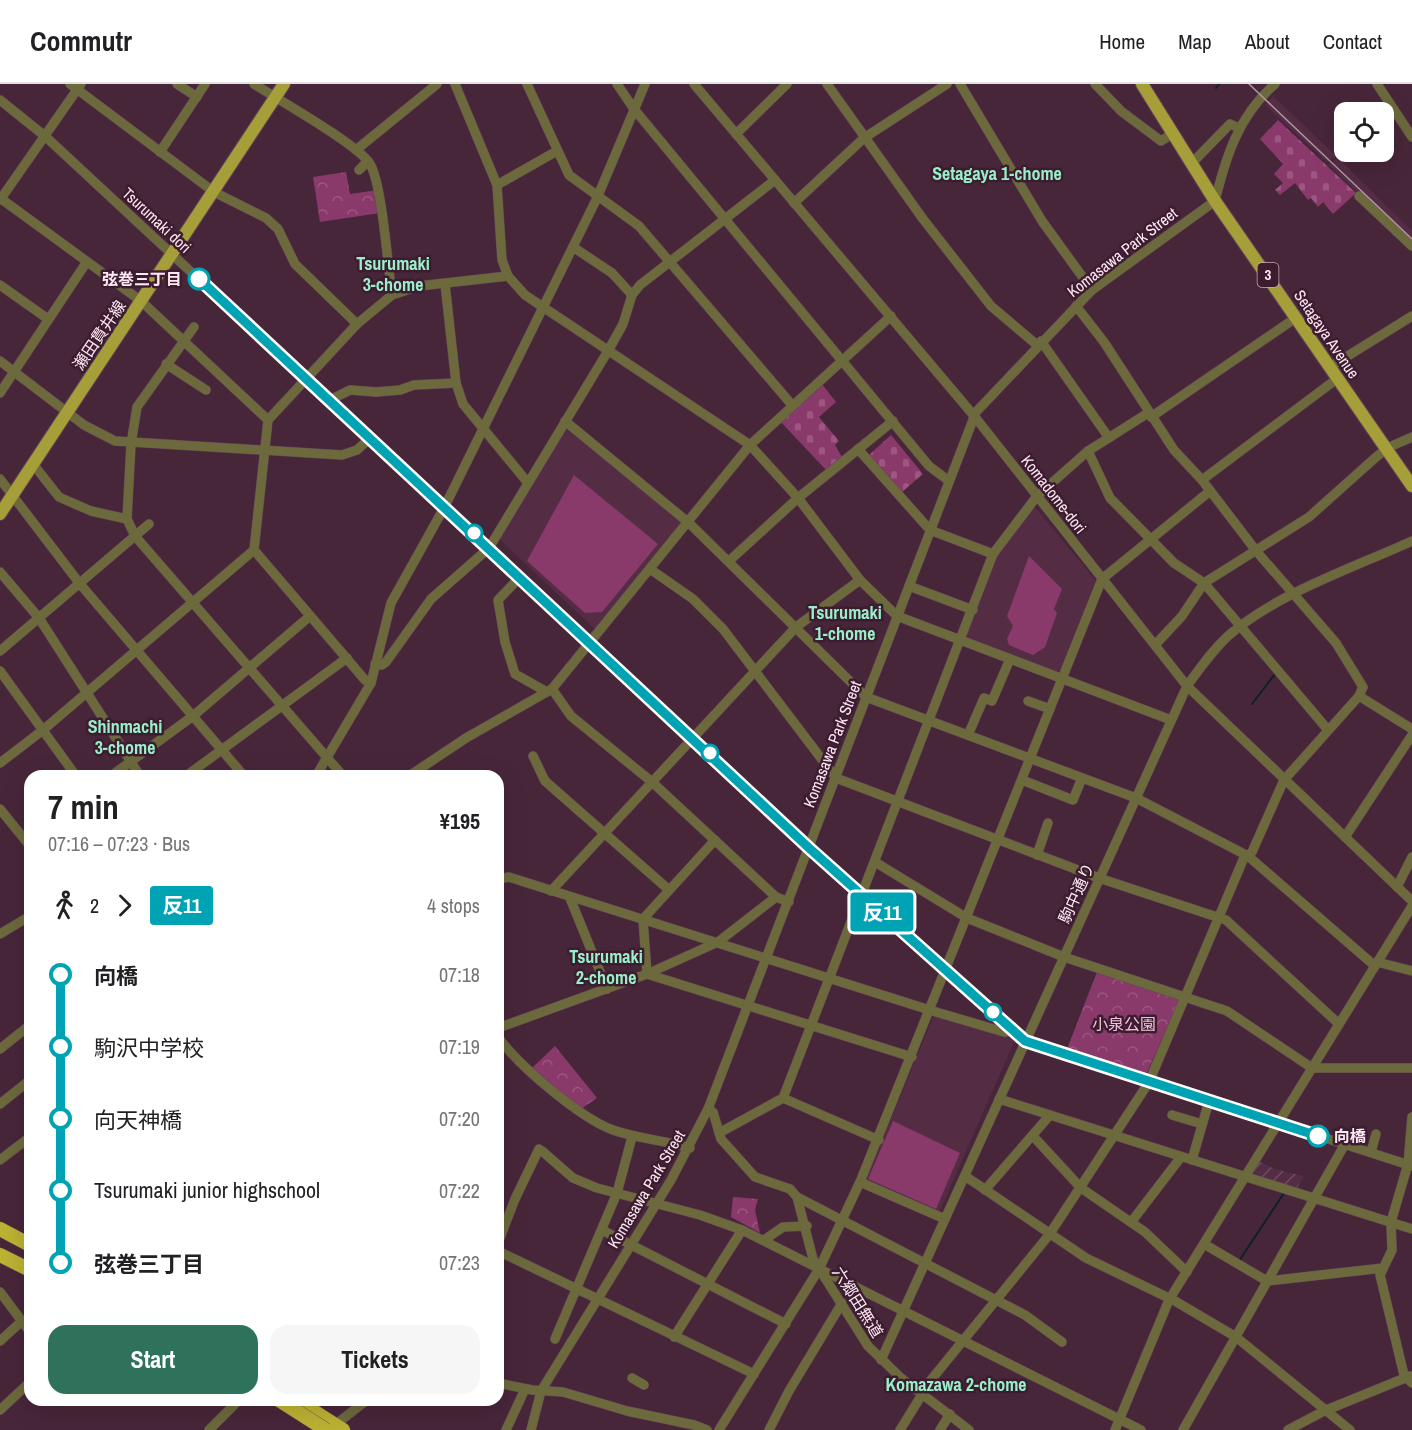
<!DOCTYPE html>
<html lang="en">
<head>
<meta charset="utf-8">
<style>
	body { margin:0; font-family:"Archivo Narrow","Noto Sans JP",sans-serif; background:#f6f6f6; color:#202124; height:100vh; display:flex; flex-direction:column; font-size:22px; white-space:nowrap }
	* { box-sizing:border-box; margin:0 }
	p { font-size:20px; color:#757577 }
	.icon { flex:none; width:33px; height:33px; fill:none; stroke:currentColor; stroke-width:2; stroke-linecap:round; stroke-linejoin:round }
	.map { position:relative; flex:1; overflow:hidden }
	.details { position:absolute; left:24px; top:686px; width:480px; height:636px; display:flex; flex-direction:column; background:#fff; border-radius:18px; box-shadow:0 6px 24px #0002 }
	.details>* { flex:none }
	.badge { padding:0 12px; border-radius:4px; font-size:21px; line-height:39px }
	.tools { position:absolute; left:1334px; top:18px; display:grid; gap:12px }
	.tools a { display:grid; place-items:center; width:60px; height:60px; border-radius:12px; background:#fff; box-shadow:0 6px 24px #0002; font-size:30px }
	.map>.badge { position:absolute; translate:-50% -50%; box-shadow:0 0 0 3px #fff }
	.legs { display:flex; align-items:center; gap:9px; height:66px; padding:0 24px; font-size:20px }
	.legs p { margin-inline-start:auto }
	.overview { display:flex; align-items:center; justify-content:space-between; height:102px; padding:0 24px }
	h1 { font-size:33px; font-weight:800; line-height:45px }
	.primary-button { display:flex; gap:12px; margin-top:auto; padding:12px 24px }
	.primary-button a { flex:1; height:69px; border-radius:18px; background:#2f725c; color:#fff; font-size:24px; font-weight:800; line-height:69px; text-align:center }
	.primary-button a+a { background:#f6f6f6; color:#202124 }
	ul { padding:0 24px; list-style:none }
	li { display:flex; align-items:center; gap:21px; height:72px; font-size:22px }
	li i { display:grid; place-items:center; width:9px; height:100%; margin:0 8px; background:currentColor }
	li i::after { content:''; width:15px; height:15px; margin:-8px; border:4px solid; border-radius:50%; background:#fff }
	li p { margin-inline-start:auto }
	li:first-child i { background:linear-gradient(#0000 50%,currentColor 0) }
	li:last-child i { background:linear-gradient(currentColor 50%,#0000 0) }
	header { display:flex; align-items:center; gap:36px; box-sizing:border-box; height:84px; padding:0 30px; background:#fff; border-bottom:2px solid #e0e0e0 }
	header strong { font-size:28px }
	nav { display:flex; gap:33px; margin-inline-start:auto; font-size:21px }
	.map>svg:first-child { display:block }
	.built { fill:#542d45 }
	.industrial { fill:url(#industrial-furrows) }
	.green { fill:#8a396b }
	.cemetery { fill:url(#cemetery-stones) }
	.park { fill:url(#park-crowns) }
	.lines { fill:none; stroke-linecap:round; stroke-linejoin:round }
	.stream { stroke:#0e2129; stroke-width:2 }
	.minor-casing { stroke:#644557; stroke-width:10 }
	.major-casing { stroke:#644557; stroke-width:14 }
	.highway-casing { stroke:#644557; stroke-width:15 }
	.minor { stroke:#6c693c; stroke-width:9 }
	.major { stroke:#a59e39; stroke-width:12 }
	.highway { stroke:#bbb233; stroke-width:14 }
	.tram { stroke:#b095a4; stroke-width:1.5 }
	.highway-bridge-casing { stroke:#644557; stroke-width:15; stroke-linecap:butt }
	.highway-bridge { stroke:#bbb233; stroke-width:14 }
	.line-1-casing { stroke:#fff; stroke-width:14 }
	.line-1 { stroke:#00a3b4; stroke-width:9 }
	.stop-1-dot { fill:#fff; stroke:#00a3b4; stroke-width:3 }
	.labels { text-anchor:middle; stroke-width:5; stroke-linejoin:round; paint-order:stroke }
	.shield { fill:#3c1c2f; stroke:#c4aab8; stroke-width:1.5 }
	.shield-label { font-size:15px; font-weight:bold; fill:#fee7f3 }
	.street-label { font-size:16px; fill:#fee7f3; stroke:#3c1c2f }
	.stop-label { font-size:16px; font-weight:bold; fill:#fee7f3; stroke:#3c1c2f; text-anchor:end }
	.park-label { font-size:16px; fill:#f4c0dc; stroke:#3c1c2f }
	.neighbourhood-label { font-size:18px; font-weight:bold; fill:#98efc9; stroke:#3c1c2f }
</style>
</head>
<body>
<header>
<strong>Commutr</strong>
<nav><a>Home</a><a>Map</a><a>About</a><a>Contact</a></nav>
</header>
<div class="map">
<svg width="1412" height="1346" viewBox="0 0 1412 1346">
	<defs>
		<pattern id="industrial-furrows" width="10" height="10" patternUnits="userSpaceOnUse" patternTransform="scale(1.5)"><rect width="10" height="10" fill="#542d45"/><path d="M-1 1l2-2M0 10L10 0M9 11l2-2" fill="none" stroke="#6e4b60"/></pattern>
		<pattern id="cemetery-stones" width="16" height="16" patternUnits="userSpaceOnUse" patternTransform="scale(1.5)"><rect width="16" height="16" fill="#8a396b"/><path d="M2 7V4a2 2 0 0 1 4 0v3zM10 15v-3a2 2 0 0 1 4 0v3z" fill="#9c5681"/></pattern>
		<pattern id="park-crowns" width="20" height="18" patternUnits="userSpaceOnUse" patternTransform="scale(1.5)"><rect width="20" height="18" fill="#8a396b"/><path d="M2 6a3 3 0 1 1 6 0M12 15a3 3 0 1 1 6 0" fill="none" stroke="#9c5681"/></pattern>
	</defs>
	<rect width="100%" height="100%" fill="#472639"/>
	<g class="built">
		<polygon points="1273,12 1310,47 1336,72 1327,78 1265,21"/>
		<polygon points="1338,74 1412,147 1412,159 1328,81"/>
		<polygon points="567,342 683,439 596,546 498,454"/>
		<polygon points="1034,422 1096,497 1060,586 1056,588 968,555 966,551 997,470"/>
		<polygon points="934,931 1012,954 1014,958 938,1131 865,1098"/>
	</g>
	<polygon class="industrial" points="1258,1077 1275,1085 1304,1092 1297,1104 1254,1092 1252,1087"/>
	<g class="green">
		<polygon points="574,391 658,460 602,528 585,529 527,477"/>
		<polygon points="1029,472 1062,505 1054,525 1057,529 1045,563 1033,571 1009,561 1007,555 1013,542 1007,532"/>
		<polygon points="893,1037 960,1069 936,1125 868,1095"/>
	</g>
	<g class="cemetery">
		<polygon points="1278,36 1356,109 1333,130 1323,118 1318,123 1311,114 1308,116 1295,99 1280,111 1275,106 1283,99 1274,90 1283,80 1260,55"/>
		<polygon points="821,299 836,318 819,333 839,357 835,361 842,373 826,386 780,337"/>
		<polygon points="891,351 923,390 902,408 869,371"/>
	</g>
	<g class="park">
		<polygon points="346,88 350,110 378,106 380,129 320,138 313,93"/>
		<polygon points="1097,888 1179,916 1146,991 1067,965"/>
		<polygon points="555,962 597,1014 581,1025 532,984"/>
		<polygon points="733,1113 758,1115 755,1126 760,1149 731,1133"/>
	</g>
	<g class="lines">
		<g class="stream">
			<polyline points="1216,4 1219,0"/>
			<polyline points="1252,620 1275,590"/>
			<polyline points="1239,1177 1284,1109"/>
		</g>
		<g class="minor-casing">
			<g id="minor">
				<polyline points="70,0 214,108 266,134 278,145 295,180 357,240"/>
				<polyline points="177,0 197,13"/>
				<path d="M254 0C277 15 359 61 370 80 382 99 388 185 392 211"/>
				<polyline points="455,0 497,101 502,176 508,192 525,211 750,361 798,414 860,496 897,532 1171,636"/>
				<polyline points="527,0 569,91 639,142 792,321"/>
				<polyline points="617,0 634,25 929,382 949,397"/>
				<polyline points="694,0 975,333 1187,602 1412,817"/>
				<polyline points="827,0 923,135 991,222 1037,261"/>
				<polyline points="960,0 1042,137 1092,206"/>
				<polyline points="1095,0 1121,27 1161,57 1172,50"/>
				<polyline points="1377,0 1412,53"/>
				<polyline points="0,16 46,53 809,763 1025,957 1412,1082"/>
				<polyline points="736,50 787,0"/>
				<polyline points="356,66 437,0"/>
				<polyline points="160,68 205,0"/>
				<polyline points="1191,80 1230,40 1239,44"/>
				<polyline points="359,86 368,77"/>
				<polyline points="497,101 557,67"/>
				<polyline points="1359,112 1412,162"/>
				<polyline points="0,114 141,217 268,336"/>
				<polyline points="0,116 81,0"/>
				<polyline points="794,119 864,54 947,0"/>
				<polyline points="573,163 612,189 632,211"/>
				<polyline points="445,200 456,299 463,320 528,399"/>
				<polyline points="0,201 48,235"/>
				<polyline points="194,243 137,323 131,360 127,435 135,452 343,692"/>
				<polyline points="1041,257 1109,354"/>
				<polyline points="0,277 84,341 115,357 342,371 357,366 370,354"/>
				<polyline points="166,280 206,306"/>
				<polyline points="1330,283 1412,232"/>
				<polyline points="0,309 86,179"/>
				<polyline points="330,316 350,306 376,308 400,306 414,301 456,299"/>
				<polyline points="1151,333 1297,233"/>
				<polyline points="565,337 689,439 866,613 1136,714 1248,772 1375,882"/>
				<polyline points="858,365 930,446 993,470"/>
				<polyline points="1088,367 1110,414 1174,479 1204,499 1328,646"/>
				<polyline points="33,380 59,413 91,427 127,435"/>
				<polyline points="0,395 80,500 244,692"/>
				<polyline points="1202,396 1338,294"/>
				<polyline points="729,477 798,414 893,337"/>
				<polyline points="650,485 693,515 723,545 836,694 1099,794 1226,836 1339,940"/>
				<polyline points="0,488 39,534 140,692"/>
				<polyline points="520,493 498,516 505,558 515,590 547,608"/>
				<polyline points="909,502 973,526"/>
				<polyline points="1155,561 1182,532 1204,499 1309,433 1375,374 1387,364 1412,353"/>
				<polyline points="0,567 149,440"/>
				<polyline points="375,580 382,581 386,578 431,515 489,464 608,267 623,240 632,211 640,201 775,96"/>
				<polyline points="0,587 76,692"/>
				<polyline points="371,599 365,596 254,466 268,336 357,240 392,211 419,202 508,192"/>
				<polyline points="552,605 571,632 652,698 776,813 789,818"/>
				<polyline points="1359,612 1412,645"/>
				<polyline points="1028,617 1050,625"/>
				<polyline points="968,651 984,614 992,617 1010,575"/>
				<polyline points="533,672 545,697 668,805"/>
				<polyline points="0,679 43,646 254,466"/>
				<polyline points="111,692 193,632 310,532"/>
				<polyline points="186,692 347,574"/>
				<polyline points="316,692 371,599 391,519 445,422 597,114 645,0"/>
				<polyline points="409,692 466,654 552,605 750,361 891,232"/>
				<polyline points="1022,696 1073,716 1082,694"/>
				<polyline points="0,725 30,762"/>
				<polyline points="1345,753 1412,651"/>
				<polyline points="715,756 643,835 647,890 912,973"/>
				<polyline points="1037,771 1048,739"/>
				<polyline points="875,778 967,834 1064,873 1227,927 1312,984 1412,984"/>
				<polyline points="498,795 509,793 936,928 1004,948 1014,947"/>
				<polyline points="1397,803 1412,773"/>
				<polyline points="551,807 796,543 860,496"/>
				<polyline points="570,814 607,905"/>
				<polyline points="0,850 30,832"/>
				<polyline points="1377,878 1412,887"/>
				<polyline points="498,944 647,890 718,858 776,813"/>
				<path d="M498 953C518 981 580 1034 613 1046 638 1055 665 1056 690 1064"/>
				<polyline points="0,965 30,941"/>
				<polyline points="783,1014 879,1056"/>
				<polyline points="999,1015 1412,1145"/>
				<polyline points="0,1020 30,996"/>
				<polyline points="708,1025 713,1028 721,1055 755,1093 790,1105 797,1113 813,1175 868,1262 901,1294 969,1346"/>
				<polyline points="1172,1031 1202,1040"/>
				<polyline points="1412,1033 1408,1080 1391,1138 1392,1166 1380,1191 1404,1291 1412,1299"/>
				<polyline points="719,1049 783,1014 993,470 1037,412 1088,367 1148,329"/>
				<polyline points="1033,1052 1081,1104 1145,1148 1187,1188"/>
				<polyline points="542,1067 573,1094 597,1104 700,1131 742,1146 1141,1346"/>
				<polyline points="1371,1068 1376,1050"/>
				<polyline points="0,1076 30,1053"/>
				<polyline points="1192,1076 1209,1017"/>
				<polyline points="965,1092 1086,1174 1175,1217 1236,1253 1350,1346"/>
				<polyline points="860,1098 945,1135"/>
				<polyline points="985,1106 1050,1031"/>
				<polyline points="797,1113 1025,1231 1062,1258"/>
				<polyline points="1132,1137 1181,1073"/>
				<polyline points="602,1146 786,1240"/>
				<polyline points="764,1156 783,1143 807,1142"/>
				<polyline points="498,1159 515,1115 539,1065"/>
				<polyline points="1204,1160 1267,1197 1383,1184"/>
				<polyline points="498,1167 754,1290"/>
				<polyline points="0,1208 30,1248"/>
				<polyline points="674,1253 742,1146"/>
				<polyline points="555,1255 617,1109 632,1053"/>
				<polyline points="0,1257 22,1237"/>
				<path d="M881 1276 1187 602C1200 584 1212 567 1228 552 1277 509 1353 484 1412 457"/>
				<polyline points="632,1294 644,1301"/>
				<polyline points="498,1299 532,1306 563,1308 627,1327 694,1341 707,1346"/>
				<polyline points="0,1326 30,1298"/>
				<polyline points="340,1337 367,1316"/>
				<polyline points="209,1346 239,1316"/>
				<polyline points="506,1346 525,1305"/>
				<path d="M531 1346 541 1307 671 1096 708 1025 976 328 1092 206 1215 117C1226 72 1239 31 1275 0"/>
				<polyline points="719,1346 819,1185 860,1098 1102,495 1210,407"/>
				<polyline points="769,1346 789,1307 842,1219"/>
				<polyline points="900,1346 931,1296 1049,1151 1149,998 1243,776 1252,768 1284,696 1359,612 1363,603 1336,559 1257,468 1202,396 1174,366 1104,258 1076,222"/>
				<polyline points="940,1346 950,1330"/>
				<polyline points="1115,1346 1169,1216 1412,822"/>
				<polyline points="1183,1346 1345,1060"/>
				<polyline points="1288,1346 1324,1327 1410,1292"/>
			</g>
		</g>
		<g class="major-casing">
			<g id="major">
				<polyline points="1142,0 1215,117 1412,402"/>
				<polyline points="0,430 284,0"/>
			</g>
		</g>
		<g class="highway-casing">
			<g id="highway">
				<polyline points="0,1145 30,1161"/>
				<polyline points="0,1171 30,1186"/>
				<polyline points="296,1316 343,1346"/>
			</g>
		</g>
		<use href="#minor" class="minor"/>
		<use href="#major" class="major"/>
		<use href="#highway" class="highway"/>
		<polyline class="tram" points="1249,0 1412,155"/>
		<g class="highway-bridge-casing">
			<polyline id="highway-bridge" points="279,1316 326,1346"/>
		</g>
		<use href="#highway-bridge" class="highway-bridge"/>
	</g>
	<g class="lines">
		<g class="line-1-casing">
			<polyline id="line-1" points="199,195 809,764 1025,957 1318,1052"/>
		</g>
		<use href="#line-1" class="line-1"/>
	</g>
	<g class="stop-1-dot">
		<circle cx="199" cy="195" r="10"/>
		<circle cx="474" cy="449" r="8"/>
		<circle cx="710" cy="669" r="8"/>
		<circle cx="993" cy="928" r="8"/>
		<circle cx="1318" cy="1052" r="10"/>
	</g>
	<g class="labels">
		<rect class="shield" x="1257.5" y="179" width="21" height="24" rx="4.5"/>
		<g class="shield-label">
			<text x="1268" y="196">3</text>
		</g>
		<g class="street-label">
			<text transform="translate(157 136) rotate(43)" y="6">Tsurumaki dori</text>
			<text transform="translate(1122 168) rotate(-38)" y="6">Komasawa Park Street</text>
			<text transform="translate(1327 250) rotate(56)" y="6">Setagaya Avenue</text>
			<text transform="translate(99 251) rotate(-56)" y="6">瀬田貫井線</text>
			<text transform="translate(1054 410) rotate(52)" y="6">Komadome-dori</text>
			<text transform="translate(832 660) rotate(-69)" y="6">Komasawa Park Street</text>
			<text transform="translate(1076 809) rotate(-66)" y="6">駒中通り</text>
			<text transform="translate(646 1105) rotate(-59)" y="6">Komasawa Park Street</text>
			<text transform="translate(858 1218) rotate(58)" y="6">六郷田無道</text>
		</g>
		<g class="stop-label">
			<text x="182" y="201">弦巻三丁目</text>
			<text x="1334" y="1058" text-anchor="start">向橋</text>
		</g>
		<g class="park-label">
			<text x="1124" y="946">小泉公園</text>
		</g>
		<g class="neighbourhood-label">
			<text x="997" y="96">Setagaya 1-chome</text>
			<text x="393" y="186">Tsurumaki<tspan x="393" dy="21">3-chome</tspan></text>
			<text x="845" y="535">Tsurumaki<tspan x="845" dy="21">1-chome</tspan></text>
			<text x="125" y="649">Shinmachi<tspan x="125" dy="21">3-chome</tspan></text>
			<text x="606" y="879">Tsurumaki<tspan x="606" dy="21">2-chome</tspan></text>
			<text x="956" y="1307">Komazawa 2-chome</text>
		</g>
	</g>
</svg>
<div class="tools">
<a><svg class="icon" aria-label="locate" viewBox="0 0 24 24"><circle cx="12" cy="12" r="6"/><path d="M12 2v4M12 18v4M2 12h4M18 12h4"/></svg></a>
</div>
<b class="badge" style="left:882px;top:828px;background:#00a3b4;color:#fff">反11</b>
<section class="details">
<div class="overview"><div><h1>7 min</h1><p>07:16 – 07:23 · Bus</p></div><b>¥195</b></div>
<div class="legs"><svg class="icon" aria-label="walk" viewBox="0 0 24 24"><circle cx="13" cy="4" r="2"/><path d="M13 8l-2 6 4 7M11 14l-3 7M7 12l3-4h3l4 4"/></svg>2<svg class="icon" aria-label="forward" viewBox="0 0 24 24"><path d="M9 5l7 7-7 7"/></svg><b class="badge" style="background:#00a3b4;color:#fff">反11</b><p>4 stops</p></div>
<ul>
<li><i style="color:#00a3b4"></i><b>向橋</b><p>07:18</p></li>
<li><i style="color:#00a3b4"></i><span>駒沢中学校</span><p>07:19</p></li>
<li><i style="color:#00a3b4"></i><span>向天神橋</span><p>07:20</p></li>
<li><i style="color:#00a3b4"></i><span>Tsurumaki junior highschool</span><p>07:22</p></li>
<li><i style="color:#00a3b4"></i><b>弦巻三丁目</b><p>07:23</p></li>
</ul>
<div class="primary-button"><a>Start</a><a>Tickets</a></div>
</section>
</div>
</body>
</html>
